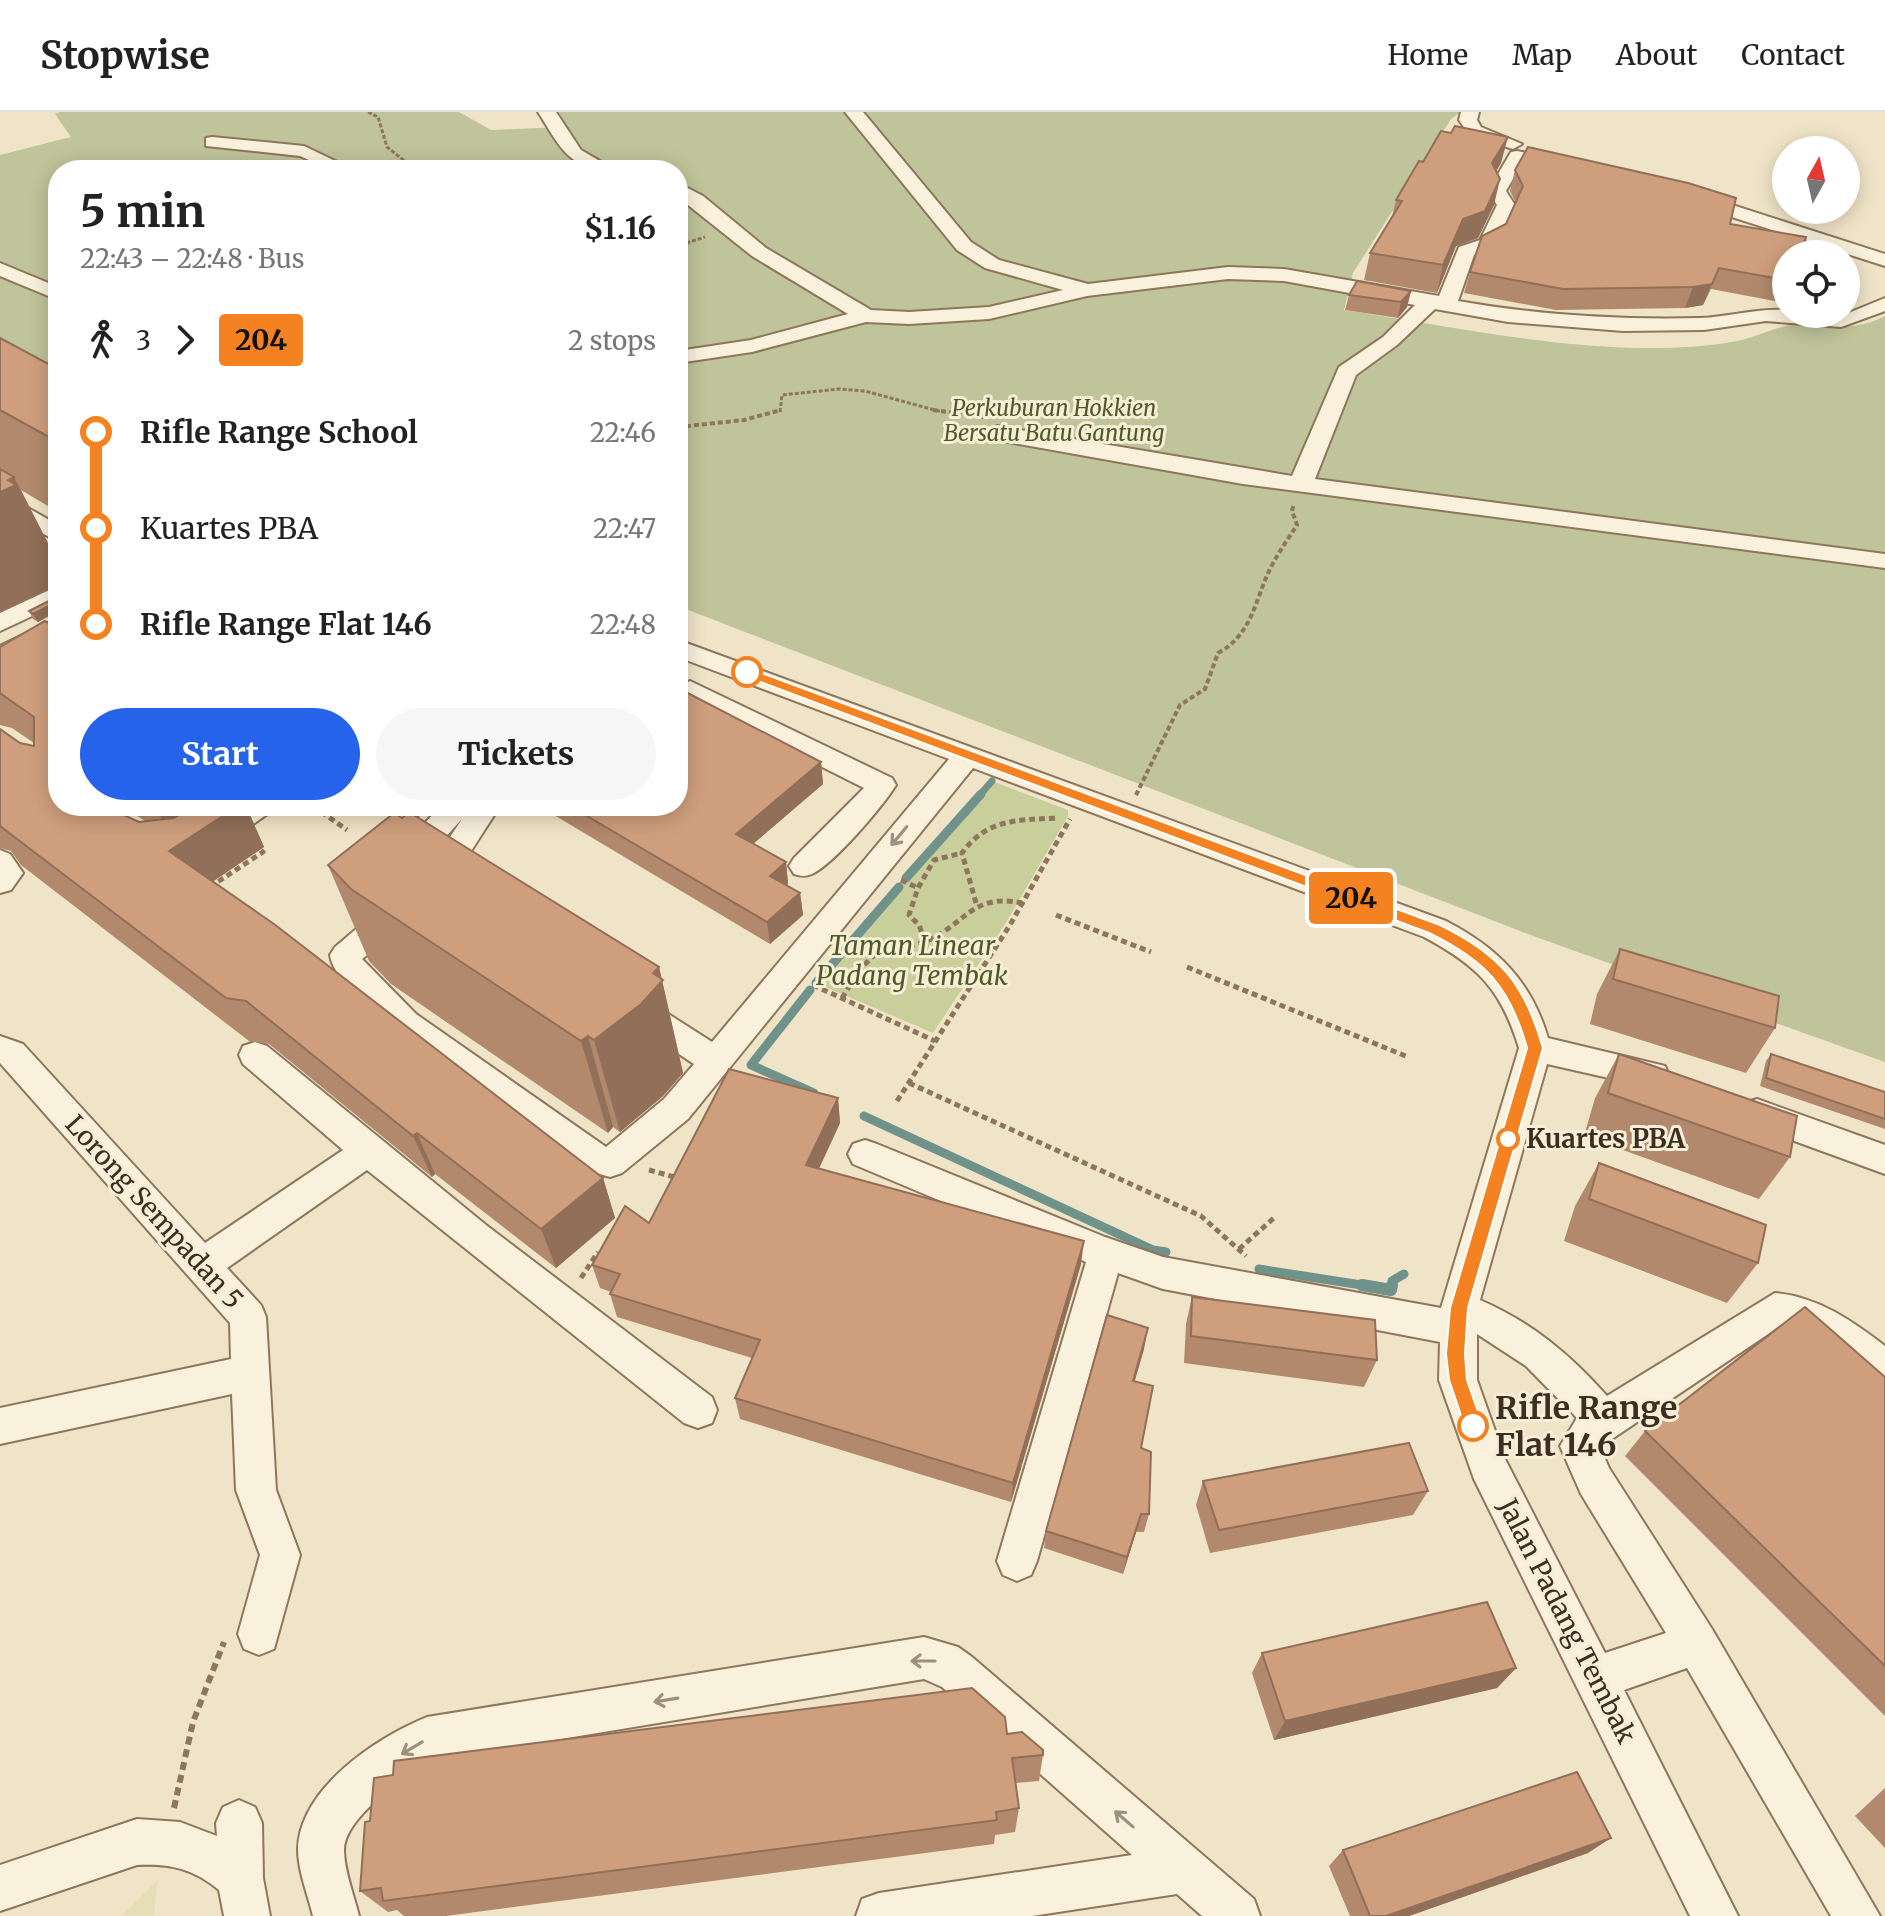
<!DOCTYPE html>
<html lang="en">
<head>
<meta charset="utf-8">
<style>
	body { margin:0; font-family:Merriweather,serif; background:#f6f6f6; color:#222; height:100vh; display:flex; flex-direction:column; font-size:30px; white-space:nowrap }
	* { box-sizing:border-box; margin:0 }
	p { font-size:26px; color:#767676 }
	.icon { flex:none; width:44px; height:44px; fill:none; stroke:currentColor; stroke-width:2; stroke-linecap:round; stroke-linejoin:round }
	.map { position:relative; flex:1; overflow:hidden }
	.panel { position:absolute; left:48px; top:48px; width:640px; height:656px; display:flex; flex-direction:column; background:#fff; border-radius:32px; box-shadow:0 4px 20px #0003 }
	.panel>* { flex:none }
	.badge { padding:0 16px; border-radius:6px; font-size:28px; line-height:52px }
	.needle { width:52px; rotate:8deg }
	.fabs { position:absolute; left:1772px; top:24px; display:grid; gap:16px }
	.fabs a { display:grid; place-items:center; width:88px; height:88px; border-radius:50%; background:#fff; box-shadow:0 4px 20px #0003; font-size:40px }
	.map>.badge { position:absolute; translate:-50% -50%; box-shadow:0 0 0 4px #fff }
	.legs { display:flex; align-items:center; gap:12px; height:88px; padding:0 32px; font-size:26px }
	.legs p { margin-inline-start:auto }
	.head { display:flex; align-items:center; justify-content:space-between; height:136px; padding:0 32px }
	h1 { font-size:44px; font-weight:700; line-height:60px }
	.action { display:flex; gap:16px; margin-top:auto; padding:16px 32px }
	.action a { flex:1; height:92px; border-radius:48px; background:#2563eb; color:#fff; font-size:32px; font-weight:700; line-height:92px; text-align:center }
	.action a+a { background:#f6f6f6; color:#222 }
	ul { padding:0 32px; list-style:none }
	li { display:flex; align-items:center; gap:28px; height:96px; font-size:30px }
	li i { display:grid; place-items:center; width:12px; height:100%; margin:0 10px; background:currentColor }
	li i::after { content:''; width:20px; height:20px; margin:-10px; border:6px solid; border-radius:50%; background:#fff }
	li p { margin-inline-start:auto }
	li:first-child i { background:linear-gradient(#0000 50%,currentColor 0) }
	li:last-child i { background:linear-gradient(currentColor 50%,#0000 0) }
	header { display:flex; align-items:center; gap:48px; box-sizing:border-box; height:112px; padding:0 40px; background:#fff; border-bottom:2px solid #e0e0e0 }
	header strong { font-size:38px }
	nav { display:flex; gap:44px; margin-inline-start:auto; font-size:28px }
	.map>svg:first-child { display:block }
	.farmland { fill:#e6deb5 }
	.green { fill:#c9cf9b }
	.cemetery { fill:#bfc49a }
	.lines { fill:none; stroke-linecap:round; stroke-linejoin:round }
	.stream-far2 { stroke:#6f938a; stroke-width:7 }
	.stream-far1 { stroke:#6f938a; stroke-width:9 }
	.stream { stroke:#6f938a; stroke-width:12 }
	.minor-casing { stroke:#8d765c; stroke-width:4 }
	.path-far3 { stroke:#8d765c; stroke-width:3; stroke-dasharray:4 2; stroke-linecap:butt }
	.path-far2 { stroke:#8d765c; stroke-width:4; stroke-dasharray:5 3; stroke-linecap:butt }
	.path-far1 { stroke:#8d765c; stroke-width:5; stroke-dasharray:6 4; stroke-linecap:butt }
	.path { stroke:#8d765c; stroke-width:6; stroke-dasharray:8 5; stroke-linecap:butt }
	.minor { fill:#faf1dc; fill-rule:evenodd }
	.wall { fill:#b2896c }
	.shaded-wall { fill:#916f58 }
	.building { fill:#cf9f7d; stroke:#916f58; stroke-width:2 }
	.oneway { stroke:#9c907e }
	.line-1 { fill:#f58220; stroke:#fff; stroke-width:2 }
	.stop-1-dot { fill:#fff; stroke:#f58220; stroke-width:4 }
	.labels { text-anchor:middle; stroke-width:6; stroke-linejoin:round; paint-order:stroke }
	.far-park-label { font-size:22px; font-style:italic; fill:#4d5a26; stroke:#f7eed8 }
	.park-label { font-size:26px; font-style:italic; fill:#4d5a26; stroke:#f7eed8 }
	.stop-label { font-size:26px; font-weight:bold; fill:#3d2e20; stroke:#f7eed8; text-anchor:start }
	.street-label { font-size:26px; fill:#3d2e20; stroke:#f7eed8 }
	.near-stop-label { font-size:32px; font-weight:bold; fill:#3d2e20; stroke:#f7eed8; text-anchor:start }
</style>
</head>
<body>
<header>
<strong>Stopwise</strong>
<nav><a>Home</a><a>Map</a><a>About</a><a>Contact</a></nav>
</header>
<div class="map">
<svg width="1885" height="1804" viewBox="0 0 1885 1804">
	<rect width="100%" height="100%" fill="#f0e4c8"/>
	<polygon class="farmland" points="158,1767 154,1804 121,1804"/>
	<polygon class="green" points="992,669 1068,698 1068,704 1007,809 933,921 816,871"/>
	<path class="cemetery" d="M60 0H459L491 18 567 15 559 0H1461L1451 7 1353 161 1344 198C1464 216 1612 250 1732 230 1752 227 1770 217 1790 213 1828 207 1846 224 1885 204V950L1536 825 678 494V58H58V265L0 257V43L71 25 55 2Z"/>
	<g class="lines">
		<polyline class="stream-far2" points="979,684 992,669"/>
		<g class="stream-far1">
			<polyline points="906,766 981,682"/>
			<polyline points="816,871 899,775"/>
			<polyline points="810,878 751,953 814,981"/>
			<polyline points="864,1004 1153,1138 1166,1140"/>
			<polyline points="1259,1157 1374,1175"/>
			<polyline points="1391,1175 1392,1169 1404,1162"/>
		</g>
		<polyline class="stream" points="1362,1173 1391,1178 1392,1173"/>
		<g class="minor-casing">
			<g id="minor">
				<path d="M538 0H556L581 38 615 58C568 58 561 36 538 0Z"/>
				<path d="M845 0H863L971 130 999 148 1088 172 1228 155 1284 157 1439 184 1459 135 1480 128 1497 93 1488 79 1511 40 1517 39 1572 50 1575 54 1566 59 1522 51 1506 79 1515 93 1498 132 1474 143 1458 189C1538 203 1619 208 1700 206 1729 205 1756 196 1786 198V202H1846L1885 186V199L1841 215 1766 209 1704 218 1623 219 1508 210 1435 197 1397 233 1356 263 1315 367 1885 442V456L1243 372 997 328 986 321 997 314 1292 364 1339 255 1383 225 1415 193 1284 169 1228 167 1087 184 989 207 909 212 866 210 752 240 678 251V239L751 228 848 202 752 144 678 85V71L703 84 766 136 871 198 909 200 989 195 1063 178 985 156 957 138Z"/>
				<polygon points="1461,0 1479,0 1477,8 1481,15 1522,32 1513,37 1469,23 1459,8"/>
				<polygon points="212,25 304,34 354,58 330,58 300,44 206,34 206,26"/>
				<polygon points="1692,80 1885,142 1885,154 1685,90 1685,82"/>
				<polygon points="0,151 58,175 58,188 0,164"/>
				<polygon points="0,380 58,413 58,430 0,397"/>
				<polygon points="58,474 58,492 0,519 0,501"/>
				<polygon points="58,506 58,525 0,553 0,534"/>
				<path d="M678 528 1446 809C1498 836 1531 869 1548 926L1665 954 1669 963 1665 972 1653 976 1547 952 1480 1188C1531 1210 1570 1242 1607 1284L1775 1181C1818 1185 1851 1208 1885 1234V1273C1847 1259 1823 1218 1780 1214L1600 1335 1609 1356 1712 1517 1880 1804H1831L1687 1556 1624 1578 1738 1804H1690L1474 1367 1439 1268 1440 1230 1163 1177 1118 1161 1037 1449 1031 1463 1017 1469 1003 1463 997 1449 1086 1150 853 1052 848 1042 853 1032 865 1028 877 1032 1105 1125 1163 1145 1441 1196 1519 936C1501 877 1478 854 1424 825L973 656 688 1007 622 1061 610 1065 586 1058C538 1024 335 893 330 843L335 835C355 820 381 788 407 796L411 804 407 812 362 847 416 902 606 1035 664 987 694 952 626 907 621 898 626 889 637 886 648 889 712 930 949 647 678 545ZM1477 1222 1526 1254 1577 1306 1560 1334 1581 1382 1666 1521 1605 1541 1505 1347 1477 1268Z"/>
				<path d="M690 569 892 666 896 673C883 694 834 752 812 762 805 765 800 764 794 762L789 754 794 746 864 676 681 584 678 576Z"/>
				<path d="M237 694H273L269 701C250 713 227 736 204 729L199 722 204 715Z"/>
				<path d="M441 694H500L448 775 437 778 426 775 422 767 462 707C447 722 433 746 410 739L405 732Z"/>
				<polygon points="0,738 10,742 23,761 11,778 0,781"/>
				<polygon points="0,924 23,932 205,1131 343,1038 243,952 239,943 243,934 255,930 267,934 486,1113 712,1285 717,1298 712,1311 698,1316 684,1311 367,1058 227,1156 261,1193 266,1205 276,1378 300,1443 274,1537 259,1543 244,1537 238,1522 260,1443 236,1378 232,1282 0,1332 0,1296 231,1247 230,1211 0,951"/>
				<polygon points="1757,987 1885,1033 1885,1062 1745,1011 1740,1001 1745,991"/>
				<path d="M924 1525 958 1535 972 1545 1254 1787 1260 1804H1202L1177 1782 1032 1804H856L862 1787 879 1781 1132 1743 942 1575 924 1567 433 1648C407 1663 344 1705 344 1738 344 1759 354 1783 359 1804H313C308 1783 298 1759 298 1737 300 1676 376 1626 427 1605Z"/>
				<path d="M239 1688 255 1695 262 1711 263 1766 270 1804H224L219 1778C194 1757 170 1751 137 1753L0 1799V1753L137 1707 180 1710 217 1724 216 1711 223 1695Z"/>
			</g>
		</g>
		<g class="path-far3">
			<polyline points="368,0 378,5 387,35 416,58"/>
			<polyline points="678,140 689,130 705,125"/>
			<polyline points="780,300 782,283 839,277 865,279 942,300"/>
		</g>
		<g class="path-far2">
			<polyline points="933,298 984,305"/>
			<polyline points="678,315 744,308 781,298"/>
			<path d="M1136 683 1180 593 1205 577 1218 541C1252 523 1255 488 1270 457 1278 441 1288 427 1297 413L1292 399 1294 391"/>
		</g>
		<g class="path-far1">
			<polyline points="313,694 347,718"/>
			<polyline points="901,768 918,776"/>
			<polyline points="210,775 263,740 260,738"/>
			<path d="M976 791 962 741C987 706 1019 708 1059 706"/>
			<polyline points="1056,803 1151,840"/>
			<polyline points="925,829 919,813 909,803 918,776 934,748 962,741"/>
			<polyline points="1187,855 1408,945"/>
			<polyline points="813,873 935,929"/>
			<path d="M842 886C852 871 861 853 876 842 891 832 908 836 924 830 964 815 971 780 1022 791"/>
			<polyline points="909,971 1201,1104 1246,1144"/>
			<polyline points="897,989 1010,813 1070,707"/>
			<polyline points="649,1058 678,1066"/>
			<polyline points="1239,1137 1275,1105"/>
			<polyline points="581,1166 598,1140"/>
		</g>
		<polyline class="path" points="174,1696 193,1610 224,1530"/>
		<use href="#minor" class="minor"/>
	</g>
	<g class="wall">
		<polygon points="1501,51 1496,59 1494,93 1478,126 1456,134 1437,181 1364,168 1370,141 1392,104 1396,88"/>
		<polygon points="1515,58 1730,112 1786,142 1786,191 1711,177 1703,193 1685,196 1556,198 1464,181 1470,160 1506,112 1516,91 1510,79"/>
		<polygon points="1411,179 1407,195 1398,206 1345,198 1349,183"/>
		<polygon points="0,226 58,257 58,400 21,378 58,451 58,499 38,510 33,507 29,499 55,486 56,474 0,500"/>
		<polygon points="58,517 58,694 113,698 139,710 145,709 122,694 246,694 264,735 213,769 603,1066 615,1106 556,1156 435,1062 432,1065 269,932 249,929 21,753 11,739 0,736 0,617 20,631 34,634 34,631 12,616 0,613 0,535"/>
		<polygon points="821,650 823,672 753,732 786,750 788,772 786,773 800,781 803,803 770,832 539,694 678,694"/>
		<polygon points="396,694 434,694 418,705 659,855 683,961 663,984 620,1020 613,1015 608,1021 391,872 369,849 328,753 407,702"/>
		<polygon points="1620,837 1775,916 1746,961 1590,912 1597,882"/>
		<polygon points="1619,942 1790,1045 1759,1087 1584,1024 1595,986"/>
		<polygon points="1771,942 1885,980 1885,1017 1760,974 1766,949"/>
		<polygon points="838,986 840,1011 819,1057 1081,1152 1011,1390 740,1307 735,1286 752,1246 617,1205 610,1182 611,1180 600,1176 592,1153 649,1111"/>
		<polygon points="1599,1051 1758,1151 1727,1191 1564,1129 1575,1094"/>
		<polygon points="1192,1185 1377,1248 1364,1275 1184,1251 1186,1212"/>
		<polygon points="1144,1237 1134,1270 1149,1402 1144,1420 1136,1420 1123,1462 1044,1436 1046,1419"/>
		<polygon points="1885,1265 1885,1604 1625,1344 1645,1319"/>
		<polygon points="1203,1369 1428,1379 1413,1403 1210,1441 1196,1393"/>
		<polygon points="1262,1541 1516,1556 1497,1576 1274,1628 1252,1561"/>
		<polygon points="1007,1622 1043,1643 1039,1669 1016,1671 1019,1696 1015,1720 995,1723 994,1732 446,1804 404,1804 397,1798 388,1800 360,1779"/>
		<polygon points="1885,1676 1885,1736 1855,1704"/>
		<polygon points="1343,1738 1588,1741 1409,1804 1350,1804 1329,1754"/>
	</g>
	<g class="shaded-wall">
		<polygon points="1508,25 1501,51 1485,77 1492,51"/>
		<polygon points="1500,67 1494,93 1478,126 1456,134 1437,181 1443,153 1463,107"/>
		<polygon points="1719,156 1703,193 1685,196 1693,175"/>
		<polygon points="1411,179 1407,195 1398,206 1401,190"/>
		<polygon points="14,365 58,451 58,473 0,500 0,380 8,368"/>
		<polygon points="58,489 58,499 38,510 33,502"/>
		<polygon points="821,650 823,672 739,744 736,722"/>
		<polygon points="155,694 224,694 172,728"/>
		<polygon points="238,694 246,694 264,735 193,783 169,739"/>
		<polygon points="411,694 434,694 416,707"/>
		<polygon points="786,750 788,772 773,786 770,764"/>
		<polygon points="800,781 803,803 770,832 767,810"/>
		<polygon points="659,855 683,961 663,984 620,1020 594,928 653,861"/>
		<polygon points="588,924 613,1015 608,1021 581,929"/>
		<polygon points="838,986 840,1011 809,1077 806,1053"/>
		<polygon points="417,1021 435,1062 432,1065 413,1024"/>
		<polygon points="603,1066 615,1106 556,1156 541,1117"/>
		<polygon points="1084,1129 1081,1152 1011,1390 1013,1371"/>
		<polygon points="1148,1216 1144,1237 1129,1289 1133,1269"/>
		<polygon points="1141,1402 1136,1420 1123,1462 1127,1445"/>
		<polygon points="1516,1556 1497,1576 1274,1628 1285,1609"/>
		<polygon points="1611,1726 1588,1741 1409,1804 1386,1804"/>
	</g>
	<g class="building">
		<polygon points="1455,14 1508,25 1492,51 1500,67 1485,99 1463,107 1443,153 1370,141 1402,89 1396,88 1419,49 1423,50 1441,19 1451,21"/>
		<polygon points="1528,35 1688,71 1736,86 1730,112 1806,125 1802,142 1786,142 1786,168 1719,156 1712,172 1693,175 1563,177 1470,160 1482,124 1506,112 1523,74 1515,58"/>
		<polygon points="1357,169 1411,179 1401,190 1349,183"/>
		<polygon points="0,226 58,257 58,330 0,298"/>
		<polygon points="0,357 14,365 8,368 16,373 0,380"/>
		<polygon points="57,466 58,467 58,489 33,502 29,499 55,486"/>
		<polygon points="45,509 58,517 58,647 56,647 58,654 58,694 107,694 113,698 139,710 174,706 195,694 238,694 169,739 274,812 603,1066 541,1117 417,1021 413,1024 246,889 226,886 0,714 0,617 20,631 34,634 34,605 0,581 0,535"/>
		<polygon points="678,576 821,650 736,722 786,750 770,764 800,781 767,810 570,694 678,694"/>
		<polygon points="409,700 659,855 653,861 663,868 641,892 594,928 588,924 581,929 351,777 328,753 394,701 402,706"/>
		<polygon points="1620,837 1779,884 1775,916 1613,867"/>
		<polygon points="1619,942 1797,1004 1790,1045 1608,981"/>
		<polygon points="1771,942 1885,980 1885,1007 1766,966"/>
		<polygon points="729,957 838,986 806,1053 1084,1129 1013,1371 735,1286 760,1228 610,1182 620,1162 592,1153 625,1094 649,1111"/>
		<polygon points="1599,1051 1766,1113 1758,1151 1589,1087"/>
		<polygon points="1192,1185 1375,1208 1377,1248 1191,1224"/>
		<polygon points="1805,1195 1885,1265 1885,1554 1645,1319"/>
		<polygon points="1107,1203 1148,1216 1133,1269 1153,1274 1141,1336 1151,1340 1149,1402 1141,1402 1127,1445 1046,1419"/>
		<polygon points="1409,1331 1428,1379 1219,1418 1203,1369"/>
		<polygon points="1487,1490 1516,1556 1285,1609 1262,1541"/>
		<polygon points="972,1576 1005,1605 1007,1622 1022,1620 1043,1638 1043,1643 1012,1646 1019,1696 996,1700 997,1708 383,1789 381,1776 360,1779 365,1710 370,1709 374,1666 393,1663 394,1649"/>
		<polygon points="1577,1660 1611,1726 1386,1804 1370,1804 1343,1738"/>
	</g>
	<defs><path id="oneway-shaft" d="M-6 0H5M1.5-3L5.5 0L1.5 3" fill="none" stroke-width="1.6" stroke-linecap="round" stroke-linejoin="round" transform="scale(2)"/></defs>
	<g class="oneway">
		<use href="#oneway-shaft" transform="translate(899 724) rotate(130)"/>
		<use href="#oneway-shaft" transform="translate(923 1549) rotate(-180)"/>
		<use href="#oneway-shaft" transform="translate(666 1588) rotate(171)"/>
		<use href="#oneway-shaft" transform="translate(412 1636) rotate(149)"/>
		<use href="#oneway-shaft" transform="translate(1124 1707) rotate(-139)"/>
	</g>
	<path class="line-1" d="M742 557H751L1440 813C1500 842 1525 872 1543 936L1468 1196 1465 1242 1467 1268 1483 1314 1480 1321 1473 1323 1467 1321 1449 1268 1446 1242 1450 1196 1527 936C1510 875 1486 849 1429 821L742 563Z"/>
	<g class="stop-1-dot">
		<circle cx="747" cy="560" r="14"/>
		<circle cx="1508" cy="1027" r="10"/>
		<circle cx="1473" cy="1314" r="14"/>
	</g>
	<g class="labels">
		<g class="far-park-label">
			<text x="1054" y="304">Perkuburan Hokkien<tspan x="1054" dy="25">Bersatu Batu Gantung</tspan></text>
		</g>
		<g class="park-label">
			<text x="912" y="843">Taman Linear<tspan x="912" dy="30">Padang Tembak</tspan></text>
		</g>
		<g class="stop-label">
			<text x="1526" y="1036">Kuartes PBA</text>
		</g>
		<g class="street-label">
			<text transform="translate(154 1100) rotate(48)" y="9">Lorong Sempadan 5</text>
			<text transform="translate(1567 1509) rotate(63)" y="9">Jalan Padang Tembak</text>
		</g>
		<g class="near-stop-label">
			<text x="1495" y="1307">Rifle Range<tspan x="1495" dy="37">Flat 146</tspan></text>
		</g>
	</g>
</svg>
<div class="fabs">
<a><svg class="needle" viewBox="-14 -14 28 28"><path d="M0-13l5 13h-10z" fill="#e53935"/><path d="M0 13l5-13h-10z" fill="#767676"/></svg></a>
<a><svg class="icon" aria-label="locate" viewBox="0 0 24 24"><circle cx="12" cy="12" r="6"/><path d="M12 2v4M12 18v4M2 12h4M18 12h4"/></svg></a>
</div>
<b class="badge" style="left:1351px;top:786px;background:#f58220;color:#111">204</b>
<section class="panel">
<div class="head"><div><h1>5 min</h1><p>22:43 – 22:48 · Bus</p></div><b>$1.16</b></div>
<div class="legs"><svg class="icon" aria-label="walk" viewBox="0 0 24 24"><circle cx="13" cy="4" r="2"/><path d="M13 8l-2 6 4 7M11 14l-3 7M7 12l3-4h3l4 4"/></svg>3<svg class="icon" aria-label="forward" viewBox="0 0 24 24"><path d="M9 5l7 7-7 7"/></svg><b class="badge" style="background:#f58220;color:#111">204</b><p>2 stops</p></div>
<ul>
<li><i style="color:#f58220"></i><b>Rifle Range School</b><p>22:46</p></li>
<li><i style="color:#f58220"></i><span>Kuartes PBA</span><p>22:47</p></li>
<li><i style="color:#f58220"></i><b>Rifle Range Flat 146</b><p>22:48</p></li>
</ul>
<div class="action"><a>Start</a><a>Tickets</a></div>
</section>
</div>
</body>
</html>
